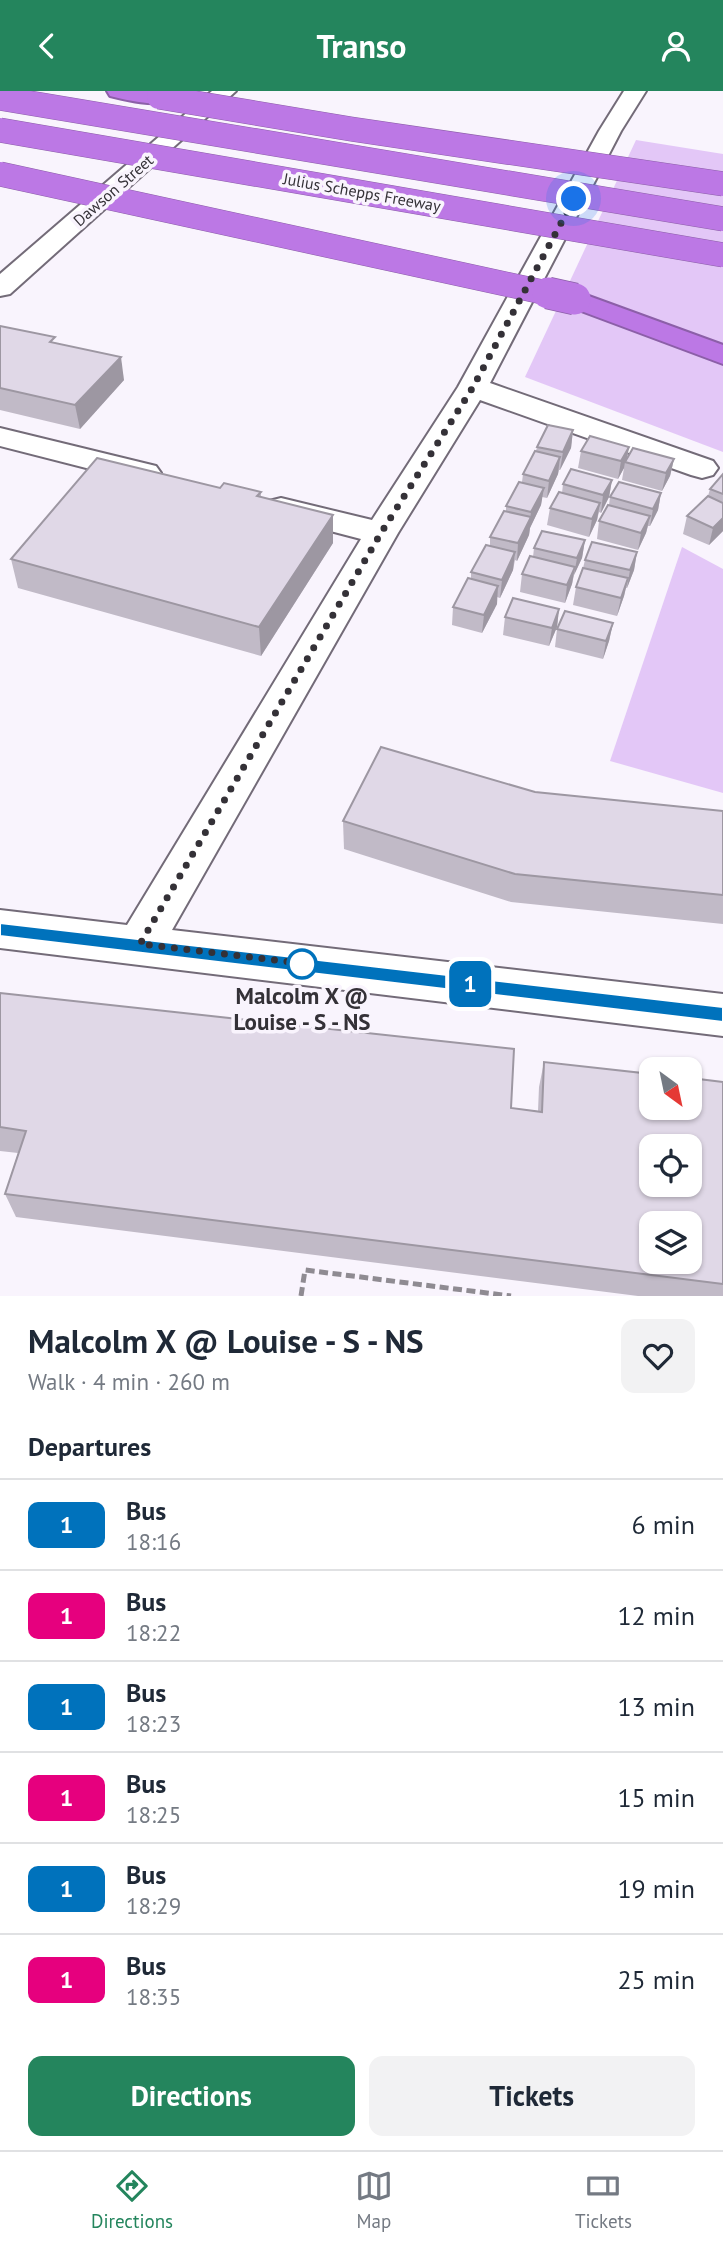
<!DOCTYPE html>
<html lang="en">
<head>
<meta charset="utf-8">
<style>
	body { margin:0; font-family:"PT Sans",sans-serif; background:#f2f2f3; color:#1f2937; height:100vh; display:flex; flex-direction:column; font-size:26px; white-space:nowrap }
	* { box-sizing:border-box; margin:0 }
	p { font-size:23px; color:#747a83 }
	.icon { flex:none; width:38px; height:38px; fill:none; stroke:currentColor; stroke-width:2; stroke-linecap:round; stroke-linejoin:round }
	.map { position:relative; height:1205px; overflow:hidden }
	.panel { display:flex; flex-direction:column; background:#fff; flex:1 }
	.panel>* { flex:none }
	.badge { padding:0 14px; border-radius:10px; font-size:24px; line-height:46px }
	.needle { width:46px; rotate:147deg }
	.controls { position:absolute; left:639px; top:966px; display:grid; gap:14px }
	.controls a { display:grid; place-items:center; width:63px; height:63px; border-radius:14px; background:#fff; box-shadow:0 2px 5px #0004; font-size:35px }
	.you { position:absolute; width:35px; height:35px; margin:-18px; border:5px solid #fff; border-radius:50%; background:#1a73e8; box-shadow:0 0 0 10px #1a73e833 }
	.map>.badge { position:absolute; translate:-50% -50%; box-shadow:0 0 0 4px #fff }
	h2 { padding:0 28px; font-size:26px; line-height:63px }
	.round { display:grid; place-items:center; flex:none; width:74px; height:74px; border-radius:14px; background:#f2f2f3 }
	.headline { display:flex; align-items:center; justify-content:space-between; height:119px; padding:0 28px }
	h1 { font-size:33px; font-weight:600; line-height:52px }
	.cta { display:flex; gap:14px; margin-top:auto; padding:14px 28px }
	.cta a { flex:1; height:80px; border-radius:14px; background:#24855d; color:#fff; font-size:28px; font-weight:600; line-height:80px; text-align:center }
	.cta a+a { background:#f2f2f3; color:#1f2937 }
	ul { padding:0; list-style:none }
	li { display:flex; align-items:center; gap:21px; height:91px; padding:0 28px; border-top:2px solid #e0e1e3 }
	li div { flex:1 }
	li b { display:block; font-size:26px }
	li em { font-style:normal }
	li .badge { min-width:77px; font-weight:700; text-align:center }
	header { display:flex; justify-content:space-between; align-items:center; height:91px; padding:0 28px; background:#24855d; color:#fff; font-size:32px; font-weight:600 }
	.tab-bar { display:flex; justify-content:space-around; align-items:center; height:98px; border-top:2px solid #e0e1e3; background:#fff; font-size:19px; color:#747a83 }
	.tab-bar a { display:grid; justify-items:center; gap:4px }
	.tab-bar .active { color:#24855d }
	.map>svg:first-child { display:block }
	.green { fill:#e3c7f7 }
	.lines { fill:none; stroke-linecap:round; stroke-linejoin:round }
	.minor-casing { stroke:#736b78; stroke-width:4 }
	.highway-casing { stroke:#8c5fa8; stroke-width:4 }
	.path { stroke:#8f8b92; stroke-width:5; stroke-dasharray:9 4.5; stroke-linecap:butt }
	.minor { fill:#fff; fill-rule:evenodd }
	.highway { fill:#bc78e5; fill-rule:evenodd }
	.highway-bridge-far1-casing { stroke:#8c5fa8; stroke-width:25; stroke-linecap:butt }
	.highway-bridge-casing { stroke:#8c5fa8; stroke-width:33; stroke-linecap:butt }
	.highway-bridge-far1 { stroke:#bc78e5; stroke-width:24 }
	.highway-bridge { stroke:#bc78e5; stroke-width:31 }
	.wall { fill:#c1bac7 }
	.shaded-wall { fill:#9d97a2 }
	.building { fill:#e0d8e7; stroke:#9d97a2; stroke-width:2; fill-rule:evenodd }
	.line { fill:#0072bc; stroke:#fff; stroke-width:2 }
	.walk { stroke:#343137; stroke-width:7; stroke-dasharray:0 12.6 }
	.stop-dot { fill:#fff; stroke:#0072bc; stroke-width:3.5 }
	.labels { text-anchor:middle; stroke-width:7; stroke-linejoin:round; paint-order:stroke }
	.far-street-label { font-size:16px; fill:#343137; stroke:#f9f4fd }
	.near-stop-label { font-size:23px; font-weight:bold; fill:#343137; stroke:#f9f4fd }
</style>
</head>
<body>
<header><svg class="icon" aria-label="back" viewBox="0 0 24 24"><path d="M15 5l-7 7 7 7"/></svg>Transo<svg class="icon" aria-label="person" viewBox="0 0 24 24"><circle cx="12" cy="8" r="4"/><path d="M4 21q1-7 8-7t8 7"/></svg></header>
<div class="map">
<svg width="723" height="1205" viewBox="0 0 723 1205">
	<rect width="100%" height="100%" fill="#f9f4fd"/>
	<g class="green">
		<polygon points="636,49 723,63 723,361 525,286"/>
		<polygon points="682,456 723,478 723,702 610,670"/>
	</g>
	<g class="lines">
		<g class="minor-casing">
			<g id="minor">
				<polygon points="212,0 236,0 10,203 0,205 0,183"/>
				<polygon points="624,0 646,0 621,40 490,292 713,370 718,377 713,384 702,387 691,384 480,309 398,442 172,839 723,903 723,945 0,857 0,819 127,834 361,448 269,424 264,417 269,410 281,407 372,429 458,296 599,40"/>
				<polygon points="0,337 156,375 161,382 156,389 145,392 0,355"/>
			</g>
		</g>
		<g class="highway-casing">
			<g id="highway">
				<path d="M107 0H161L170 6 167 11C150 15 127 9 110 5Z"/>
				<polygon points="575,200 723,254 723,273 565,214 561,208 565,202"/>
			</g>
		</g>
		<polyline class="path" points="301,1205 305,1179 511,1205"/>
		<use href="#minor" class="minor"/>
		<use href="#highway" class="highway"/>
		<g class="highway-bridge-far1-casing">
			<g id="highway-bridge-far1">
				<polyline points="159,6 351,38 723,93"/>
				<polyline points="0,7 723,128"/>
				<polyline points="0,39 723,164"/>
				<polyline points="0,83 556,204"/>
			</g>
		</g>
		<g class="highway-bridge-casing">
			<polyline id="highway-bridge" points="548,202 575,208"/>
		</g>
		<use href="#highway-bridge-far1" class="highway-bridge-far1"/>
		<use href="#highway-bridge" class="highway-bridge"/>
	</g>
	<g class="wall">
		<polygon points="0,235 56,252 124,289 80,338 0,319"/>
		<polygon points="573,339 571,357 560,379 559,379 558,383 547,407 542,406 541,414 530,437 529,444 517,470 515,469 513,479 500,507 497,506 497,513 482,542 452,534 453,516 471,488 471,481 490,455 490,446 506,420 506,415 522,391 523,383 536,360 537,356"/>
		<polygon points="629,356 627,368 674,368 670,385 662,400 622,389 624,377 618,388 578,377 581,360"/>
		<polygon points="723,383 723,440 709,454 683,443 687,425 708,405 710,398"/>
		<polygon points="612,389 609,406 601,422 599,421 597,429 589,446 547,434 550,417 562,402 563,393"/>
		<polygon points="220,397 261,401 261,406 333,424 333,452 261,565 18,497 11,468"/>
		<polygon points="661,402 658,419 650,435 648,435 646,442 638,459 597,448 599,430 609,414 610,406"/>
		<polygon points="585,449 582,467 574,484 572,493 565,512 520,501 522,483 533,466 534,457"/>
		<polygon points="637,461 634,479 627,497 626,497 624,505 617,525 573,514 576,496 583,477 585,469"/>
		<polygon points="559,518 557,536 549,555 503,544 505,526"/>
		<polygon points="613,532 609,550 603,568 555,556 557,538"/>
		<polygon points="535,701 723,720 723,833 511,811 344,758 343,730"/>
		<polygon points="0,902 511,1017 538,1020 539,996 544,971 723,991 723,1205 638,1205 16,1126 5,1103 18,1062 0,1060"/>
	</g>
	<g class="shaded-wall">
		<polygon points="121,266 124,289 80,338 75,314"/>
		<polygon points="573,339 571,357 560,379 563,361"/>
		<polygon points="629,356 626,372 625,371 624,377 618,388 621,370"/>
		<polygon points="560,366 558,383 547,407 549,390"/>
		<polygon points="674,368 670,385 662,400 666,382"/>
		<polygon points="612,389 609,406 601,422 603,404"/>
		<polygon points="544,397 541,414 530,437 529,444 517,470 518,452 530,428 531,421"/>
		<polygon points="661,402 658,419 650,435 653,418"/>
		<polygon points="600,412 597,429 589,446 592,428"/>
		<polygon points="333,424 333,452 261,565 259,536"/>
		<polygon points="650,425 646,442 638,459 641,442"/>
		<polygon points="723,427 723,440 709,454 713,437"/>
		<polygon points="585,449 582,467 574,484 577,467"/>
		<polygon points="515,461 513,479 500,507 502,489"/>
		<polygon points="637,461 634,479 627,497 630,479"/>
		<polygon points="575,476 572,493 565,512 567,494"/>
		<polygon points="628,487 624,505 617,525 621,507"/>
		<polygon points="498,495 497,513 482,542 484,524"/>
		<polygon points="559,518 557,536 549,555 552,537"/>
		<polygon points="613,532 609,550 603,568 606,550"/>
	</g>
	<g class="building">
		<polygon points="0,235 55,246 50,251 121,266 75,314 0,297"/>
		<polygon points="548,334 573,339 563,361 537,356"/>
		<polygon points="590,345 629,356 621,370 581,360"/>
		<polygon points="633,357 674,368 666,382 625,371"/>
		<polygon points="535,360 560,366 549,390 523,383"/>
		<polygon points="97,367 220,397 224,392 261,401 257,405 333,424 259,536 11,468"/>
		<polygon points="571,378 612,389 603,404 563,393"/>
		<polygon points="723,383 723,403 710,398"/>
		<polygon points="519,391 544,397 531,421 506,415"/>
		<polygon points="619,391 661,402 653,418 610,406"/>
		<polygon points="559,401 600,412 592,428 550,417"/>
		<polygon points="708,405 723,412 723,427 713,437 687,425"/>
		<polygon points="608,414 650,425 641,442 599,430"/>
		<polygon points="504,420 531,426 518,452 490,446"/>
		<polygon points="542,440 585,449 577,467 534,457"/>
		<polygon points="592,451 637,461 630,479 585,469"/>
		<polygon points="486,454 515,461 502,489 471,481"/>
		<polygon points="530,465 575,476 567,494 522,483"/>
		<polygon points="583,477 628,487 621,507 576,496"/>
		<polygon points="468,487 498,495 484,524 453,516"/>
		<polygon points="513,507 559,518 552,537 505,526"/>
		<polygon points="565,520 613,532 606,550 557,538"/>
		<polygon points="381,656 535,701 723,720 723,804 515,783 343,730"/>
		<path d="M0 902 514 958 511 1017 542 1021 544 971 651 983V1017H690V987L723 991V1193L5 1103 26 1040 0 1036ZM651 1055H690V1094H651ZM651 1132H690V1171H651Z"/>
	</g>
	<polygon class="line" points="0,832 723,916 723,931 0,845"/>
	<g class="lines">
		<polyline class="walk" points="302,873 307,873 140,853 381,442 473,296 574,108"/>
	</g>
	<circle class="stop-dot" cx="302" cy="873" r="14"/>
	<g class="labels">
		<g class="far-street-label">
			<text transform="translate(113 99) rotate(-41)" y="6">Dawson Street</text>
			<text transform="translate(362 101) rotate(10)" y="6">Julius Schepps Freeway</text>
		</g>
		<g class="near-stop-label">
			<text x="302" y="913">Malcolm X @<tspan x="302" dy="26">Louise - S - NS</tspan></text>
		</g>
	</g>
</svg>
<div class="controls">
<a><svg class="needle" viewBox="-14 -14 28 28"><path d="M0-13l5 13h-10z" fill="#e53935"/><path d="M0 13l5-13h-10z" fill="#747a83"/></svg></a>
<a><svg class="icon" aria-label="locate" viewBox="0 0 24 24"><circle cx="12" cy="12" r="6"/><path d="M12 2v4M12 18v4M2 12h4M18 12h4"/></svg></a>
<a><svg class="icon" aria-label="layers" viewBox="0 0 24 24"><path d="M12 4l9 5-9 5-9-5zM3 14l9 5 9-5"/></svg></a>
</div>
<div class="you" style="left:574px;top:108px"></div>
<b class="badge" style="left:470px;top:893px;background:#0072bc;color:#fff">1</b>
</div>
<section class="panel">
<div class="headline"><div><h1>Malcolm X @ Louise - S - NS</h1><p>Walk · 4 min · 260 m</p></div><a class="round"><svg class="icon" aria-label="heart" viewBox="0 0 24 24"><path d="M12 20l-8-8c-3-5 5-10 8-4 3-6 11-1 8 4z"/></svg></a></div>
<h2>Departures</h2>
<ul>
<li><span class="badge" style="background:#0072bc;color:#fff">1</span><div><b>Bus</b><p>18:16</p></div><em>6 min</em></li>
<li><span class="badge" style="background:#e6007e;color:#fff">1</span><div><b>Bus</b><p>18:22</p></div><em>12 min</em></li>
<li><span class="badge" style="background:#0072bc;color:#fff">1</span><div><b>Bus</b><p>18:23</p></div><em>13 min</em></li>
<li><span class="badge" style="background:#e6007e;color:#fff">1</span><div><b>Bus</b><p>18:25</p></div><em>15 min</em></li>
<li><span class="badge" style="background:#0072bc;color:#fff">1</span><div><b>Bus</b><p>18:29</p></div><em>19 min</em></li>
<li><span class="badge" style="background:#e6007e;color:#fff">1</span><div><b>Bus</b><p>18:35</p></div><em>25 min</em></li>
</ul>
<div class="cta"><a>Directions</a><a>Tickets</a></div>
</section>
<nav class="tab-bar">
<a class="active"><svg class="icon" aria-label="directions" viewBox="0 0 24 24"><path d="M12 3l9 9-9 9-9-9zM9 14v-3h6M13 9l2 2-2 2"/></svg>Directions</a>
<a><svg class="icon" aria-label="map" viewBox="0 0 24 24"><path d="M3 6l6-2 6 2 6-2v14l-6 2-6-2-6 2zM9 4v14M15 6v14"/></svg>Map</a>
<a><svg class="icon" aria-label="tickets" viewBox="0 0 24 24"><path d="M3 7h18v10H3zM15 7v10"/></svg>Tickets</a>
</nav>
</body>
</html>
